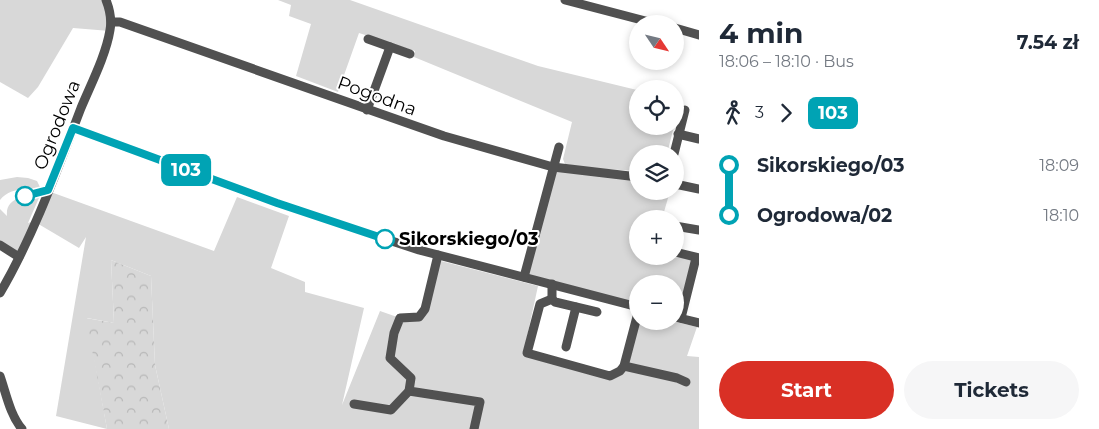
<!DOCTYPE html>
<html lang="en">
<head>
<meta charset="utf-8">
<style>
	body { margin:0; font-family:Montserrat,sans-serif; background:#f6f6f7; color:#1f2937; height:100vh; display:flex; flex-direction:column; font-size:19px; white-space:nowrap }
	* { box-sizing:border-box; margin:0 }
	p { font-size:16px; color:#747a83 }
	.icon { flex:none; width:28px; height:28px; fill:none; stroke:currentColor; stroke-width:2; stroke-linecap:round; stroke-linejoin:round }
	.map { position:relative; flex:1; overflow:hidden }
	.details { display:flex; flex-direction:column; background:#fff; width:400px }
	.details>* { flex:none }
	.badge { padding:0 10px; border-radius:8px; font-size:18px; line-height:32px }
	.needle { width:32px; rotate:125deg }
	.buttons { position:absolute; left:629px; top:15px; display:grid; gap:10px }
	.buttons a { display:grid; place-items:center; width:55px; height:55px; border-radius:50%; background:#fff; box-shadow:0 2px 8px #0003; font-size:25px }
	.map>.badge { position:absolute; translate:-50% -50%; box-shadow:0 0 0 2px #fff }
	.legs { display:flex; align-items:center; gap:8px; height:55px; padding:0 20px; font-size:16px }
	.legs p { margin-inline-start:auto }
	.overview { display:flex; align-items:center; justify-content:space-between; height:85px; padding:0 20px }
	h1 { font-size:28px; font-weight:700; line-height:38px }
	.action { display:flex; gap:10px; margin-top:auto; padding:10px 20px }
	.action a { flex:1; height:58px; border-radius:30px; background:#d93025; color:#fff; font-size:20px; font-weight:700; line-height:58px; text-align:center }
	.action a+a { background:#f6f6f7; color:#1f2937 }
	ul { padding:0 20px; list-style:none }
	li { display:flex; align-items:center; gap:18px; height:50px; font-size:19px }
	li i { display:grid; place-items:center; width:8px; height:100%; margin:0 6px; background:currentColor }
	li i::after { content:''; width:12px; height:12px; margin:-6px; border:4px solid; border-radius:50%; background:#fff }
	li p { margin-inline-start:auto }
	li:first-child i { background:linear-gradient(#0000 50%,currentColor 0) }
	li:last-child i { background:linear-gradient(currentColor 50%,#0000 0) }
	main { display:flex; flex:1; min-height:0 }
	.map>svg:first-child { display:block }
	.green { fill:#d8d8d8 }
	.forest { fill:url(#forest-crowns) }
	.lines { fill:none; stroke-linecap:round; stroke-linejoin:round }
	.street { stroke:#515151; stroke-width:9 }
	.line-1-casing { stroke:#fff; stroke-width:11 }
	.line-1 { stroke:#00a3b4; stroke-width:8 }
	.stop-1-dot { fill:#fff; stroke:#00a3b4; stroke-width:2.5 }
	.labels { text-anchor:middle; stroke-width:4; stroke-linejoin:round; paint-order:stroke }
	.street-label { font-size:18px; fill:#000; stroke:#fff }
	.stop-label { font-size:18px; font-weight:bold; fill:#000; stroke:#fff; text-anchor:start }
</style>
</head>
<body>
<main>
<div class="map">
<svg width="699" height="429" viewBox="0 0 699 429">
	<defs>
		<pattern id="forest-crowns" width="20" height="18" patternUnits="userSpaceOnUse" patternTransform="scale(1.25)"><rect width="20" height="18" fill="#d8d8d8"/><path d="M2 6a3 3 0 1 1 6 0M12 15a3 3 0 1 1 6 0" fill="none" stroke="#b8b8b8"/></pattern>
	</defs>
	<rect width="100%" height="100%" fill="#fff"/>
	<g class="green">
		<polygon points="0,0 106,0 110,31 73,28 38,87 28,98 0,82"/>
		<polygon points="278,0 350,0 538,66 637,90 638,126 674,126 667,154 638,154 637,171 589,168 565,164 563,159 572,122 414,57 415,51 359,33 338,92 296,76 311,24 289,16 291,5"/>
		<polygon points="553,167 637,177 638,191 670,191 662,219 638,219 638,256 696,258 681,318 675,317 675,284 638,284 637,307 524,277"/>
		<path d="M17 177 28 178 37 181 42 191 28 223 35 221 48 191 214 251 237 197 289 216 271 268 305 282V292L364 308 342 405 380 311 400 318 419 317 437 260 538 286 523 355 528 345 527 353 610 376 620 371 638 321H672L697 327 687 356 699 357V429H169L155 365 151 276 111 260 114 323 87 318 107 429 56 416 86 237 79 248 35 222 19 257 0 245V209L7 216C5 196 28 197 41 191 28 188 9 188 0 200V180Z"/>
	</g>
	<polygon class="forest" points="111,260 151,276 155,365 169,429 107,429 86,318 114,323"/>
	<g class="lines">
		<g class="street">
			<polyline points="565,0 657,24"/>
			<polyline points="111,22 120,22 444,136 553,167 638,177"/>
			<polyline points="675,28 699,35"/>
			<polyline points="368,39 410,54"/>
			<polyline points="367,110 390,47"/>
			<polyline points="73,128 277,203 419,250 638,307"/>
			<polyline points="678,134 699,139"/>
			<polyline points="674,154 685,110"/>
			<polyline points="675,184 699,189"/>
			<polyline points="675,226 699,230"/>
			<polyline points="0,245 19,257"/>
			<polyline points="675,252 699,258"/>
			<polyline points="524,277 559,147"/>
			<polyline points="552,284 552,299 555,302 597,312"/>
			<path d="M0 293C33 237 58 168 81 108 91 84 106 55 110 30 112 19 110 10 106 0"/>
			<polyline points="552,299 540,304 527,353 610,376 620,371 624,366 638,313"/>
			<polyline points="675,317 699,323"/>
			<polyline points="681,318 696,258"/>
			<polyline points="566,347 576,307"/>
			<polyline points="624,366 677,378 686,382"/>
			<path d="M0 376C6 393 10 415 22 429"/>
			<polyline points="409,391 480,402 474,429"/>
			<polyline points="354,404 391,410 409,391 411,378 390,358 394,333 400,318 419,317 425,309 438,255"/>
		</g>
	</g>
	<g class="lines">
		<g class="line-1-casing">
			<polyline id="line-1" points="25,196 48,190 73,128 277,203 385,239"/>
		</g>
		<use href="#line-1" class="line-1"/>
	</g>
	<g class="stop-1-dot">
		<circle cx="25" cy="196" r="9"/>
		<circle cx="385" cy="239" r="9"/>
	</g>
	<g class="labels">
		<g class="street-label">
			<text transform="translate(377 96) rotate(20)" y="6">Pogodna</text>
			<text transform="translate(57 125) rotate(-68)" y="6">Ogrodowa</text>
		</g>
		<g class="stop-label">
			<text x="399" y="245">Sikorskiego/03</text>
		</g>
	</g>
</svg>
<div class="buttons">
<a><svg class="needle" viewBox="-14 -14 28 28"><path d="M0-13l5 13h-10z" fill="#e53935"/><path d="M0 13l5-13h-10z" fill="#747a83"/></svg></a>
<a><svg class="icon" aria-label="locate" viewBox="0 0 24 24"><circle cx="12" cy="12" r="6"/><path d="M12 2v4M12 18v4M2 12h4M18 12h4"/></svg></a>
<a><svg class="icon" aria-label="layers" viewBox="0 0 24 24"><path d="M12 4l9 5-9 5-9-5zM3 14l9 5 9-5"/></svg></a>
<a>+</a>
<a>−</a>
</div>
<b class="badge" style="left:186px;top:170px;background:#00a3b4;color:#fff">103</b>
</div>
<section class="details">
<div class="overview"><div><h1>4 min</h1><p>18:06 – 18:10 · Bus</p></div><b>7.54 zł</b></div>
<div class="legs"><svg class="icon" aria-label="walk" viewBox="0 0 24 24"><circle cx="13" cy="4" r="2"/><path d="M13 8l-2 6 4 7M11 14l-3 7M7 12l3-4h3l4 4"/></svg>3<svg class="icon" aria-label="forward" viewBox="0 0 24 24"><path d="M9 5l7 7-7 7"/></svg><b class="badge" style="background:#00a3b4;color:#fff">103</b></div>
<ul>
<li><i style="color:#00a3b4"></i><b>Sikorskiego/03</b><p>18:09</p></li>
<li><i style="color:#00a3b4"></i><b>Ogrodowa/02</b><p>18:10</p></li>
</ul>
<div class="action"><a>Start</a><a>Tickets</a></div>
</section>
</main>
</body>
</html>
